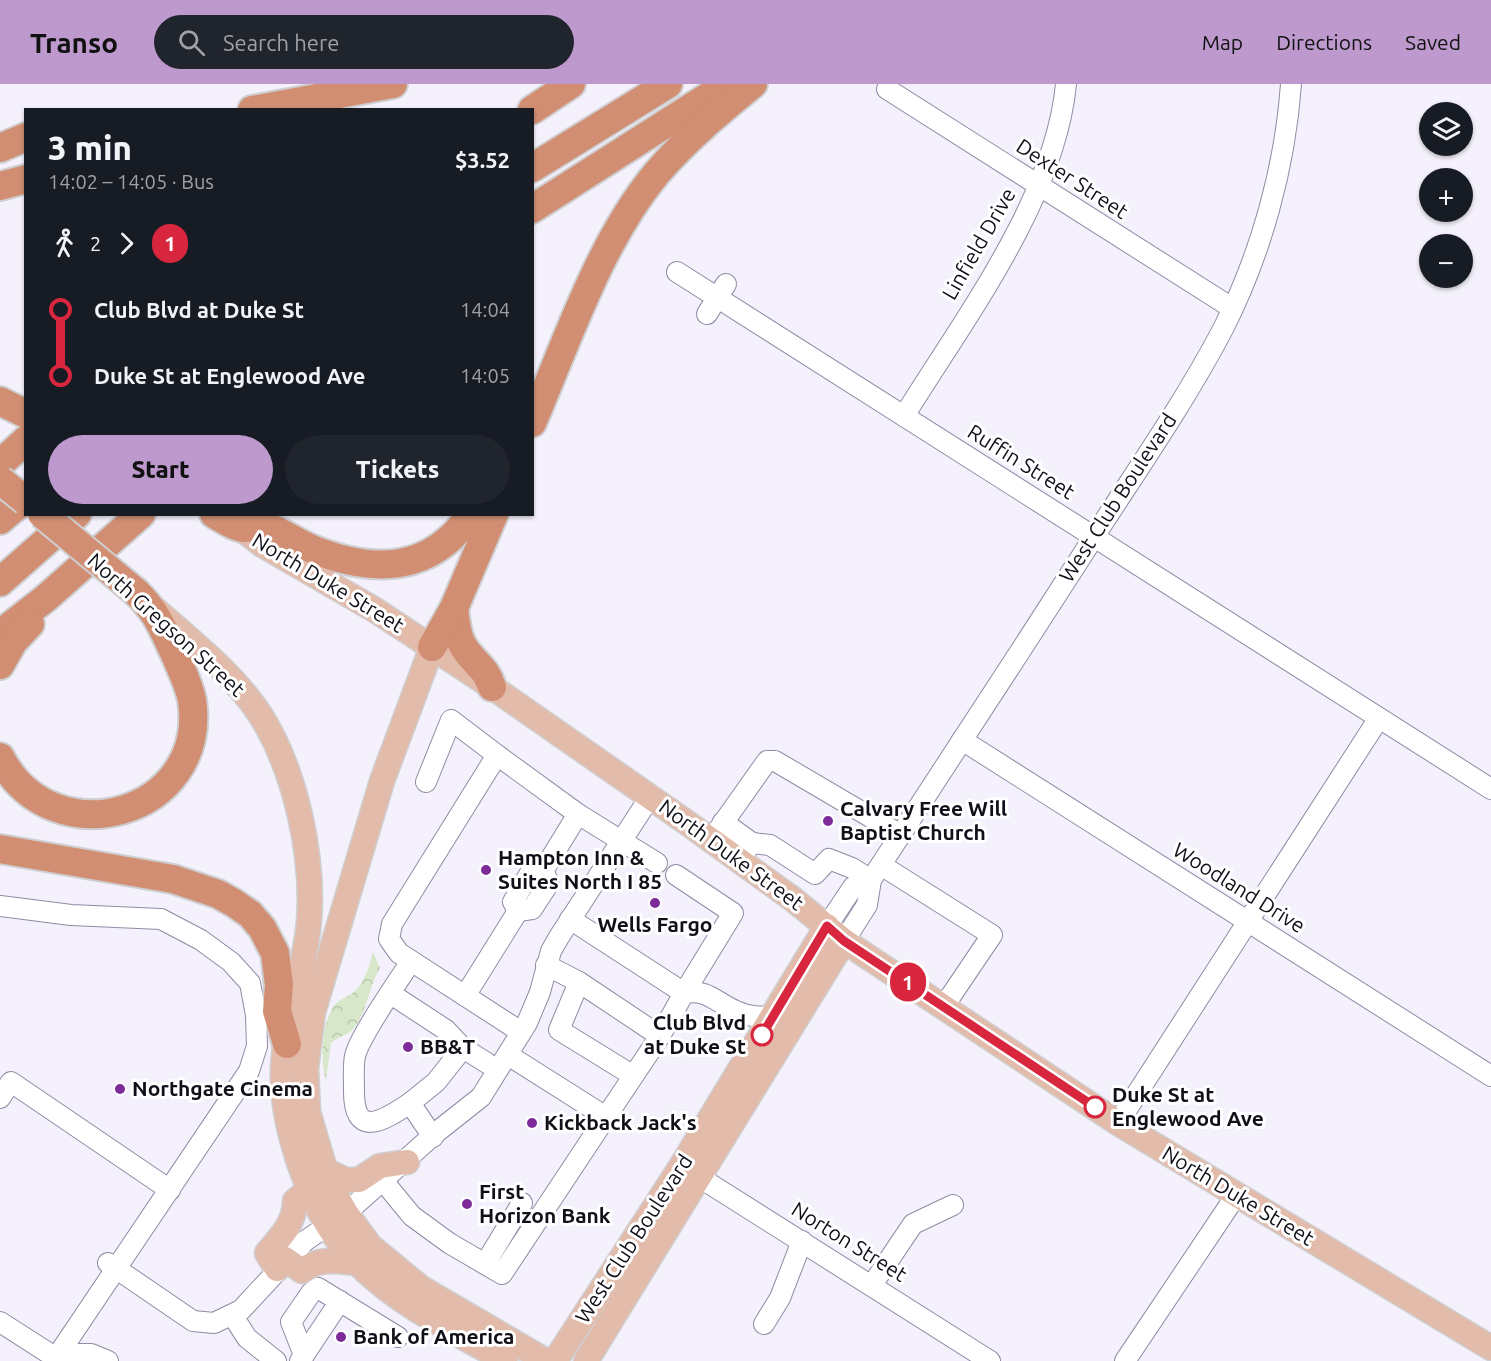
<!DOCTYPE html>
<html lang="en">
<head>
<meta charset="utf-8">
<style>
	body { margin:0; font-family:Ubuntu,sans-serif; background:#20242c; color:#f1f3f6; height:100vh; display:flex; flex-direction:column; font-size:22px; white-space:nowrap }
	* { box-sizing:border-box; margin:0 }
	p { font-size:20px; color:#9ea1a6 }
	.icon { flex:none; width:33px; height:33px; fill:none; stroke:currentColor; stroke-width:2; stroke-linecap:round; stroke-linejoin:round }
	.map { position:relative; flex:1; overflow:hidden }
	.sheet { position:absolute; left:24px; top:24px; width:510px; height:408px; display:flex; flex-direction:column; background:#171b24; border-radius:0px; box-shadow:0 2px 4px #0004 }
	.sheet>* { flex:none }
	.badge { padding:0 12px; border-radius:20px; font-size:21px; line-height:39px }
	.controls { position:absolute; left:1419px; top:18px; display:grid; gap:12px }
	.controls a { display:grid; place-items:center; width:54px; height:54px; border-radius:50%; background:#171b24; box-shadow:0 2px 4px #0004; font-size:30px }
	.map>.badge { position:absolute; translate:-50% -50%; box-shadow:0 0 0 3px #fff }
	.legs { display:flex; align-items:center; gap:9px; height:66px; padding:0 24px; font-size:20px }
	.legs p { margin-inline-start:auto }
	.head { display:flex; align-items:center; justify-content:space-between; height:102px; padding:0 24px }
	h1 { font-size:33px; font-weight:800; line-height:45px }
	.cta { display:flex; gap:12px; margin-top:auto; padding:12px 24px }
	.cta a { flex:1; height:69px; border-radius:36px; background:#bd99cd; color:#111; font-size:24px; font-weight:800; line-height:69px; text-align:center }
	.cta a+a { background:#20242c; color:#f1f3f6 }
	ul { padding:0 24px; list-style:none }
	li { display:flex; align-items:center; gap:21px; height:66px; font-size:22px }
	li i { display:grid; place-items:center; width:9px; height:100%; margin:0 8px; background:currentColor }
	li i::after { content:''; width:15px; height:15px; margin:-8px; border:4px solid; border-radius:50%; background:#171b24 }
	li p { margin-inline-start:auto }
	li:first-child i { background:linear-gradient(#0000 50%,currentColor 0) }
	li:last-child i { background:linear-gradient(currentColor 50%,#0000 0) }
	header { display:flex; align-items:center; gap:36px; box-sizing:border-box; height:84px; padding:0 30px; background:#bd99cd; color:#111 }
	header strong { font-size:28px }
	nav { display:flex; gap:33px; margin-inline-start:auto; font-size:21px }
	.search { width:420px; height:54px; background:#20242c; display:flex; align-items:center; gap:15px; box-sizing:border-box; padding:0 21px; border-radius:33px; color:#9ea1a6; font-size:22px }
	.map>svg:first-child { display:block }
	.forest { fill:url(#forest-crowns) }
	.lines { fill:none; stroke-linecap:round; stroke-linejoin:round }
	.minor-casing { stroke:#918aa4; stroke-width:22 }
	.major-casing { stroke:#cfcfd1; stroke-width:27 }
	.highway-casing { stroke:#cfcfd1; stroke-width:32 }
	.minor { stroke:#fff; stroke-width:20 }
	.major { stroke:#e3bbaa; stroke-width:24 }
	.highway { stroke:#d18e72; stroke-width:28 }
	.highway-bridge-casing { stroke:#cfcfd1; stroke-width:32; stroke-linecap:butt }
	.highway-bridge { stroke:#d18e72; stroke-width:28 }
	.line-1-casing { stroke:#fff; stroke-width:14 }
	.line-1 { stroke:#d7263d; stroke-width:9 }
	.poi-dot { fill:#7d2b9b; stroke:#fff; stroke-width:2 }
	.stop-1-dot { fill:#fff; stroke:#d7263d; stroke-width:3 }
	.labels { text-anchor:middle; stroke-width:6; stroke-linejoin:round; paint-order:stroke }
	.street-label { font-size:21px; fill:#110f18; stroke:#fff }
	.poi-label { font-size:21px; font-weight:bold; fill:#110f18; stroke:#fff; text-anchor:start }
	.stop-label { font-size:21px; font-weight:bold; fill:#110f18; stroke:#fff; text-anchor:end }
</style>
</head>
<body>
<header>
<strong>Transo</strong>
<div class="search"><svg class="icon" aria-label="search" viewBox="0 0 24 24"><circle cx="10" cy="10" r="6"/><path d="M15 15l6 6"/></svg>Search here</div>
<nav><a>Map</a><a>Directions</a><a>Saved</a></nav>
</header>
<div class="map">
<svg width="1491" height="1277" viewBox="0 0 1491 1277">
	<defs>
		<pattern id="forest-crowns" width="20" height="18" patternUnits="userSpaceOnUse" patternTransform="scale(1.5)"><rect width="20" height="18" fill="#d7e8ca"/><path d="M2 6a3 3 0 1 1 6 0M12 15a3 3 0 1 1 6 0" fill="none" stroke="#b8c6ad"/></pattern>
	</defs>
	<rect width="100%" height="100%" fill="#f4f1fc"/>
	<path class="forest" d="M373 868 380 884C369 902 366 932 352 946 347 951 337 954 331 959L326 996C320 979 322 943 331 927 336 915 348 914 356 906 365 897 370 881 373 868Z"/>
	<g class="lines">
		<g class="minor-casing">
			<g id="minor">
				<polyline points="887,5 1232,224"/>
				<polyline points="677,188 1491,705"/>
				<polyline points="707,230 726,200"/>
				<path d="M904 332C964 235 1055 116 1066 0"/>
				<polyline points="962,656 1491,992"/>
				<polyline points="426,698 451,636 497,671"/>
				<polyline points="578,730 657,779"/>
				<polyline points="723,738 752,759 744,769"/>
				<polyline points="711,756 767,677 775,677 901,751"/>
				<polyline points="752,759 770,761 815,790 829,775 852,784 871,796"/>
				<polyline points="881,781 992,851 944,922"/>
				<polyline points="0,822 71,831 161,835 201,856 231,878 250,899 256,931 257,962 249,987 58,1271"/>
				<polyline points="518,827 513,818 530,789 543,787 578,730 497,671 392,840 389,855 399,869 521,948"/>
				<polyline points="518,827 532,825 549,799 543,787"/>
				<polyline points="570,835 684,909 733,829 676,791"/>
				<polyline points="827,842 853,803 871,796"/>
				<path d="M844 857 867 821 871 796C942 687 1013 579 1083 470 1130 396 1182 323 1223 245 1261 170 1285 84 1291 0"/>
				<path d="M411 877C398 898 360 951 355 972 353 982 354 995 354 1005 353 1055 382 1038 410 1019L433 1053"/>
				<polyline points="579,898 559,946 632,991"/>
				<polyline points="391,910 446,946 463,964"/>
				<polyline points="465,912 518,827"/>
				<path d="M660 952 684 909C708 905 715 918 736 927 749 933 760 933 774 933"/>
				<polyline points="508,971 606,1033 660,952 579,898 546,881"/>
				<polyline points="0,1014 11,998 170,1106"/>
				<polyline points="410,1019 436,998 463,964 487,979"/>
				<polyline points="1118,1039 1379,634"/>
				<polyline points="688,1086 990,1277"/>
				<polyline points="384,1098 412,1132 449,1159 502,1190 606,1033"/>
				<polyline points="108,1179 193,1237 214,1239 241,1226 305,1157 346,1129 438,1047 481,1013 527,939 540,908 551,867 559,853 650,713"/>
				<polyline points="485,1180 522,1119"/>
				<polyline points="872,1201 913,1140 953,1121"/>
				<polyline points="233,1232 247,1254 276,1277"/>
				<polyline points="0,1238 50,1270 91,1270 108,1277"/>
				<polyline points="764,1240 780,1214 802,1157"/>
				<polyline points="304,1271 340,1217"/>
				<polyline points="300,1277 304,1271 291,1238 311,1209 318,1204 398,1253"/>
				<polyline points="1125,1277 1237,1110"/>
			</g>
		</g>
		<g class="major-casing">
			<g id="major">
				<polyline points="241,444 261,460 375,526 492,603 686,738 794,816 844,857 1118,1039 1491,1264"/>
				<path d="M156 526C192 558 235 591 261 632 296 688 314 773 309 837 305 887 285 935 283 985 281 1039 307 1117 340 1159 381 1213 448 1243 505 1277"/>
				<polyline points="432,563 382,697 313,928 306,984 308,1028 329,1099 346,1129 370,1162 421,1204 546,1277"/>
				<polyline points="324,1086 346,1096 359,1096 380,1082 407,1078"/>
				<path d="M285 1175 302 1187C319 1173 337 1177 357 1179"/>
				<path d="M277 1185 267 1169C280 1154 295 1139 295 1117L310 1105"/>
				<polyline points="555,1277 682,1081 827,842"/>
				<polyline points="586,1277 844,857"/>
			</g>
		</g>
		<g class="highway-casing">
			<g id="highway">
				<polyline points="252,26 393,0"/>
				<polyline points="532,26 571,0"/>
				<polyline points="0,64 26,53"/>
				<polyline points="532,84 668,0"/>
				<polyline points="0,102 26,95"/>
				<polyline points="532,125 728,0"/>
				<polyline points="0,317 26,330"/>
				<path d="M532 339C567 258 599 159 656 90 685 56 719 28 753 0"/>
				<polyline points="0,380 26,356"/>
				<path d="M214 430C223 435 234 443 243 444 252 444 263 441 271 444 285 450 298 459 312 465 374 490 431 489 471 430"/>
				<polyline points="0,436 26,414"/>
				<polyline points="0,498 77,430"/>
				<path d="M454 524C456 540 457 556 468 569 479 583 486 585 492 603"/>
				<polyline points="0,550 46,514 141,430"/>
				<polyline points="432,563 454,524 494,430"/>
				<polyline points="0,581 13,558 30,540"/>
				<path d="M0 673C53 775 209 731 192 616 189 601 182 587 176 573 163 546 158 529 136 508"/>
				<polyline points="0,765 173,795 218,810 234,819 250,830 262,844 275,869 279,901 277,927 287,960"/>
			</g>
		</g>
		<use href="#minor" class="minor"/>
		<use href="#major" class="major"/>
		<use href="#highway" class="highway"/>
		<g class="highway-bridge-casing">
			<g id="highway-bridge">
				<polyline points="0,396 26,417"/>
				<polyline points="42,430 136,508"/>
			</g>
		</g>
		<use href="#highway-bridge" class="highway-bridge"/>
	</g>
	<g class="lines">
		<g class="line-1-casing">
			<polyline id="line-1" points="762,951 827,842 844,857 1095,1023"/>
		</g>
		<use href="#line-1" class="line-1"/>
	</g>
	<g class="poi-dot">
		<circle cx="828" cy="737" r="6"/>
		<circle cx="486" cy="786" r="6"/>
		<circle cx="655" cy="819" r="6"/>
		<circle cx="408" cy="963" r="6"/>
		<circle cx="120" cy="1005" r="6"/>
		<circle cx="532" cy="1039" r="6"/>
		<circle cx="467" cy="1120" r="6"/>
		<circle cx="341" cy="1253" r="6"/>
	</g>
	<g class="stop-1-dot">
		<circle cx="762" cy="951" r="10"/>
		<circle cx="1095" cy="1023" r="10"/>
	</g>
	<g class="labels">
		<g class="street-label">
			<text transform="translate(1072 95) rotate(33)" y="7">Dexter Street</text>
			<text transform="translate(979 160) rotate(-60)" y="7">Linfield Drive</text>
			<text transform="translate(1021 378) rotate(32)" y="7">Ruffin Street</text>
			<text transform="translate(1118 414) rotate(-57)" y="7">West Club Boulevard</text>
			<text transform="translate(328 499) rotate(31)" y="7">North Duke Street</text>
			<text transform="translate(166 541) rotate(42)" y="7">North Gregson Street</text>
			<text transform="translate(731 771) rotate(36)" y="7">North Duke Street</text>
			<text transform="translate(1239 804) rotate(32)" y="7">Woodland Drive</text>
			<text transform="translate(1238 1112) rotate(31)" y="7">North Duke Street</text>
			<text transform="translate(634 1155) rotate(-57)" y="7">West Club Boulevard</text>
			<text transform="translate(849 1158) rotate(32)" y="7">Norton Street</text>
		</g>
		<g class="poi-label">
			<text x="840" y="732">Calvary Free Will<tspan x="840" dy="24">Baptist Church</tspan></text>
			<text x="498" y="781">Hampton Inn &amp;<tspan x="498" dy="24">Suites North I 85</tspan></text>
			<text x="655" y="848" text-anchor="middle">Wells Fargo</text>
			<text x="420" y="970">BB&amp;T</text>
			<text x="132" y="1012">Northgate Cinema</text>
			<text x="544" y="1046">Kickback Jack's</text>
			<text x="479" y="1115">First<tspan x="479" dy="24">Horizon Bank</tspan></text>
			<text x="353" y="1260">Bank of America</text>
		</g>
		<g class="stop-label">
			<text x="746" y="946">Club Blvd<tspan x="746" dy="24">at Duke St</tspan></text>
			<text x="1112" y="1018" text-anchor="start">Duke St at<tspan x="1112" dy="24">Englewood Ave</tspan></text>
		</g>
	</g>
</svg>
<div class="controls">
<a><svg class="icon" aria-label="layers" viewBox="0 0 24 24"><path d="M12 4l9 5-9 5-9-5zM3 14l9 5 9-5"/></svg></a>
<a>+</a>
<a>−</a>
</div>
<b class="badge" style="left:908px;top:898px;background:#d7263d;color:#fff">1</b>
<section class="sheet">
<div class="head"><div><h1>3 min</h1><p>14:02 – 14:05 · Bus</p></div><b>$3.52</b></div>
<div class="legs"><svg class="icon" aria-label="walk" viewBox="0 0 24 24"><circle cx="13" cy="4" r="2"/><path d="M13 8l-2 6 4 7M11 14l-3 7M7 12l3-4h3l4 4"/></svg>2<svg class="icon" aria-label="forward" viewBox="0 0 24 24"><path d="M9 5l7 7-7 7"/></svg><b class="badge" style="background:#d7263d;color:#fff">1</b></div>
<ul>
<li><i style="color:#d7263d"></i><b>Club Blvd at Duke St</b><p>14:04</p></li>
<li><i style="color:#d7263d"></i><b>Duke St at Englewood Ave</b><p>14:05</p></li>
</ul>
<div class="cta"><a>Start</a><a>Tickets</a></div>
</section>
</div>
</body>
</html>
